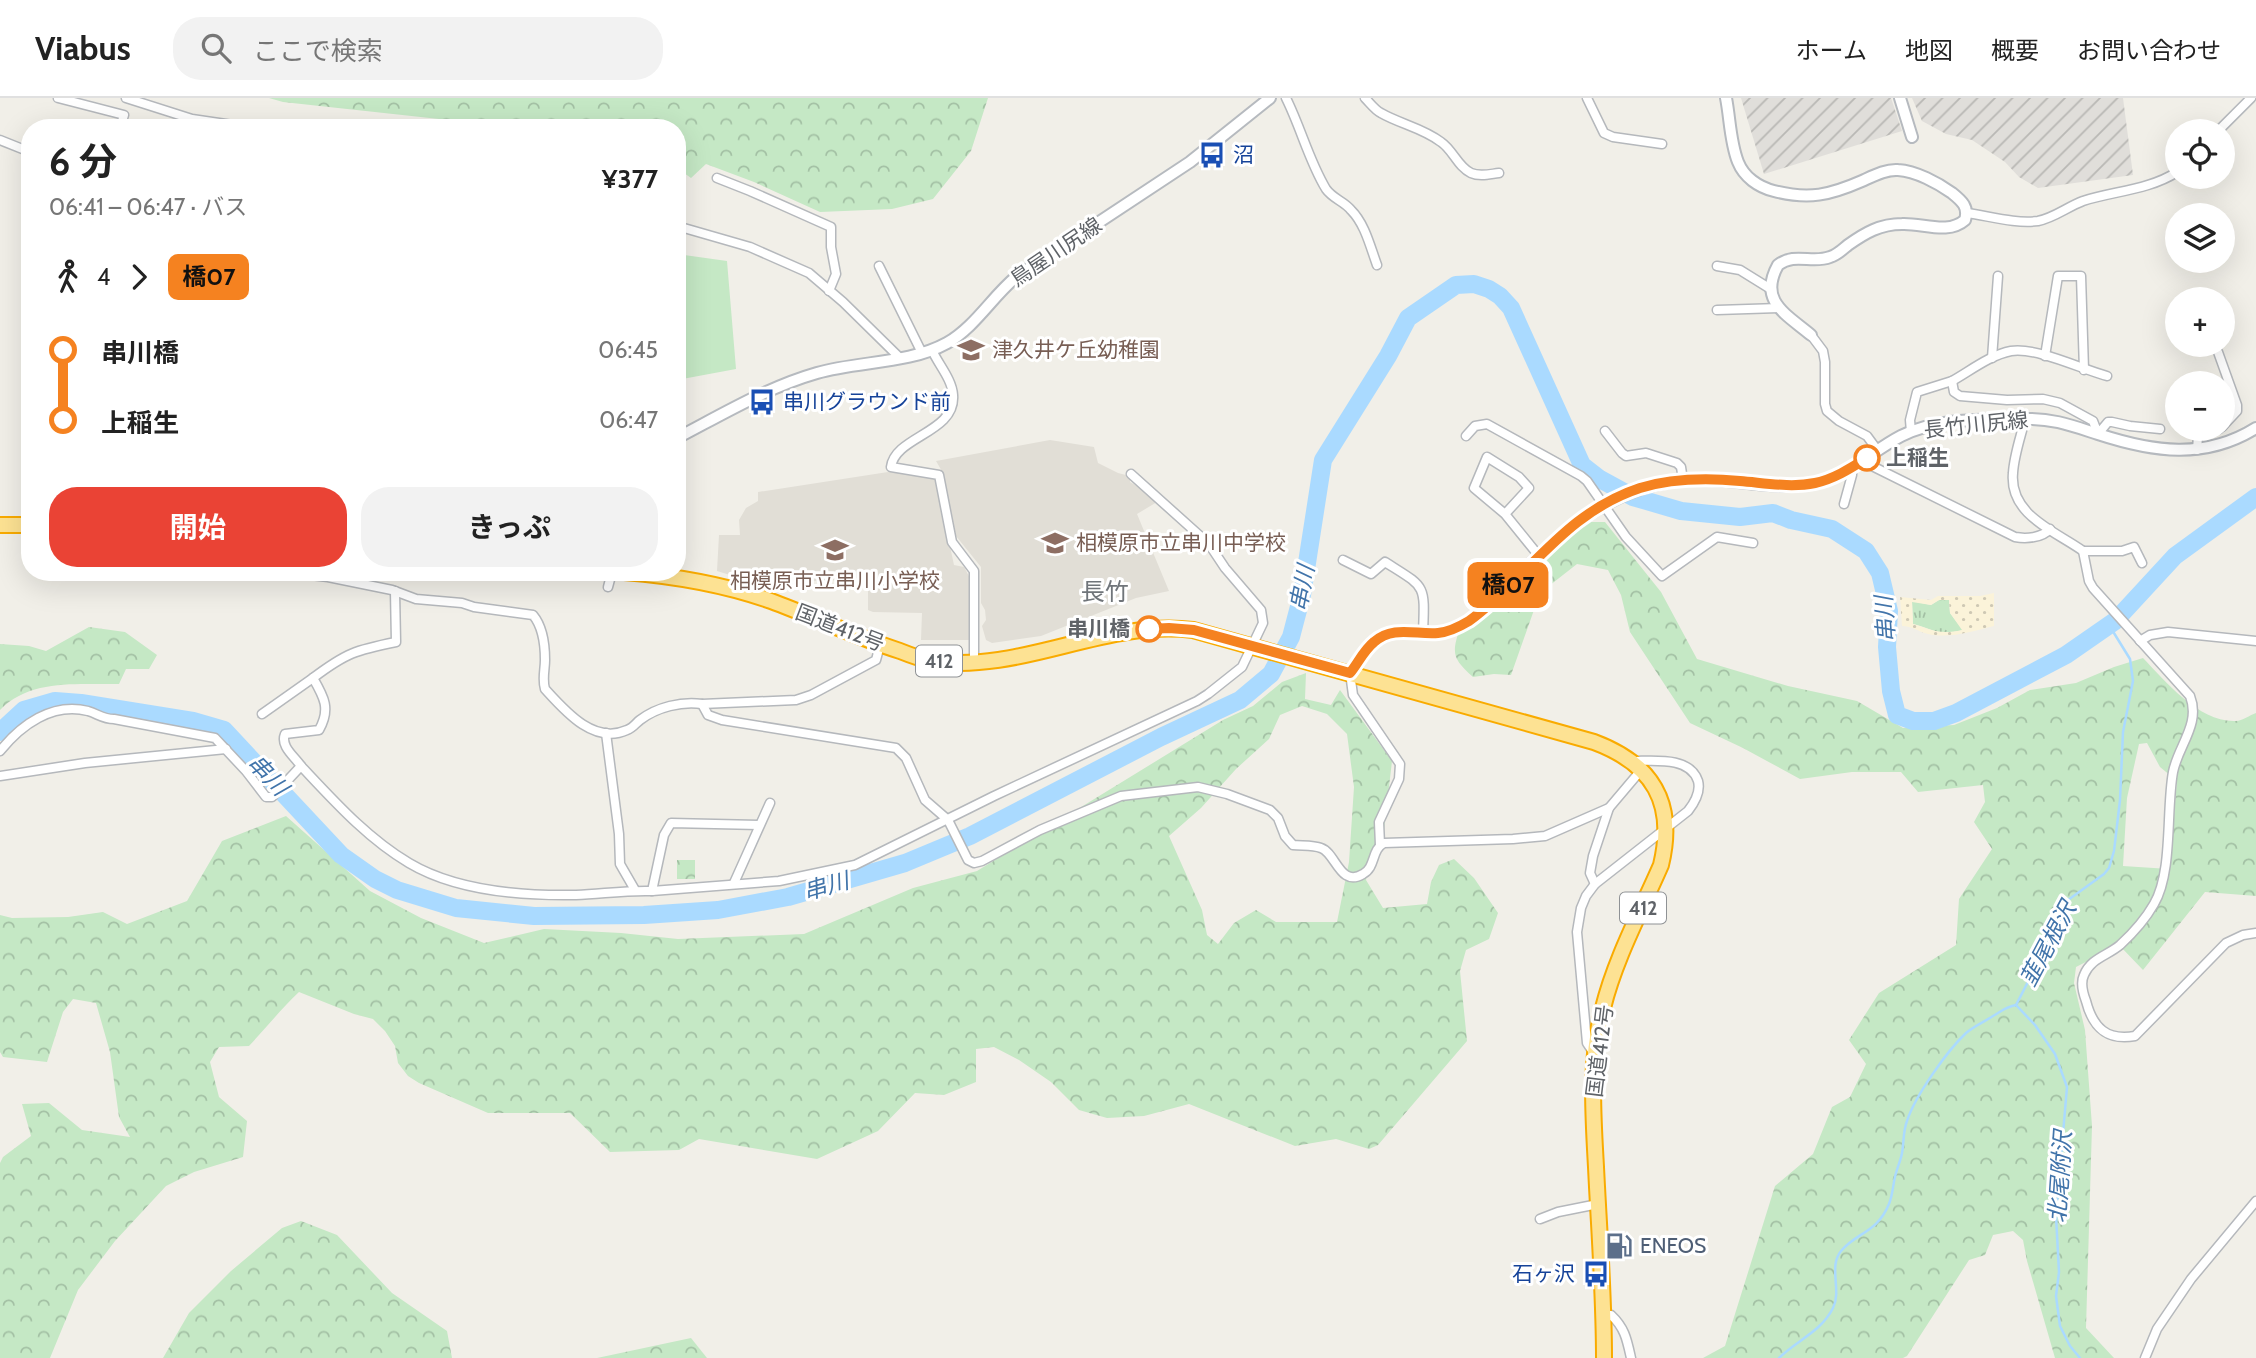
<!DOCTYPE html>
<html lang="ja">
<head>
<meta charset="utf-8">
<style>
	body { margin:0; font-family:Cabin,"Noto Sans JP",sans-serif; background:#f2f2f2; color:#222; height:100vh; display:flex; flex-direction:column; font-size:26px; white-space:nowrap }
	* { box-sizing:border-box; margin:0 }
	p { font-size:23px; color:#767676 }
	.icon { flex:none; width:38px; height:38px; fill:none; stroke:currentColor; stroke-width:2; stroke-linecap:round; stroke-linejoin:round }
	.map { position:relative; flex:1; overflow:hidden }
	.side { position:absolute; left:21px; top:21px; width:665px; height:462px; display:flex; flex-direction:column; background:#fff; border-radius:28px; box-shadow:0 7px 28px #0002 }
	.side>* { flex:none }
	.badge { padding:0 14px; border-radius:10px; font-size:24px; line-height:46px }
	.fabs { position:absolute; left:2165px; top:21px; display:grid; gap:14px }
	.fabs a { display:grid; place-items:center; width:70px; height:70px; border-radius:50%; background:#fff; box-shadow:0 7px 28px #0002; font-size:35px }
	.map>.badge { position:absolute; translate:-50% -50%; box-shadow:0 0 0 4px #fff }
	.legs { display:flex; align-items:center; gap:10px; height:77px; padding:0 28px; font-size:23px }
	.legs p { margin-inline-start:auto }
	.overview { display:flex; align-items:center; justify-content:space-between; height:119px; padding:0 28px }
	h1 { font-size:38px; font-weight:700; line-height:52px }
	.cta { display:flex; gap:14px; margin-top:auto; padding:14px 28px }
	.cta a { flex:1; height:80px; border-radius:28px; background:#ea4335; color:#fff; font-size:28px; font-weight:700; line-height:80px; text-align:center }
	.cta a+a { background:#f2f2f2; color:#222 }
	ul { padding:0 28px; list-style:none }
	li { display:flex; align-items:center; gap:24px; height:70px; font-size:26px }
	li i { display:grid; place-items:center; width:10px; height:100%; margin:0 9px; background:currentColor }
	li i::after { content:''; width:18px; height:18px; margin:-9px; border:5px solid; border-radius:50%; background:#fff }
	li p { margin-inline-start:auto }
	li:first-child i { background:linear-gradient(#0000 50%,currentColor 0) }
	li:last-child i { background:linear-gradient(currentColor 50%,#0000 0) }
	header { display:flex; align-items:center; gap:42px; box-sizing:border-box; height:98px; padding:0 35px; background:#fff; border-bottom:2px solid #e0e0e0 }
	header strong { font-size:33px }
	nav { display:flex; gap:38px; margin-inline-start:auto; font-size:24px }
	.search { width:490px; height:63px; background:#f2f2f2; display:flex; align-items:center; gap:18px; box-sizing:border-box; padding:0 24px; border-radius:28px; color:#767676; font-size:26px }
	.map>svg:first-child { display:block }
	.industrial { fill:url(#industrial-furrows) }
	.education { fill:#e1ded6 }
	.grass { fill:url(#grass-tufts) }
	.forest { fill:url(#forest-crowns); fill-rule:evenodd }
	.sand { fill:url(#sand-dots); fill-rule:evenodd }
	.garden { fill:#c5e8c5 }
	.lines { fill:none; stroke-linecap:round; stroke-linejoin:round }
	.stream { stroke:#aadaff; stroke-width:2.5 }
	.river { stroke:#aadaff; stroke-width:18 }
	.street-casing { stroke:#b5b8bc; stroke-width:11 }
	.secondary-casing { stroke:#b6babf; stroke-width:14 }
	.highway-casing { stroke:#f9ab00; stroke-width:18 }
	.street { stroke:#fff; stroke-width:8 }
	.secondary { stroke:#fff; stroke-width:10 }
	.highway { stroke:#fde293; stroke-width:14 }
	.line-1-casing { stroke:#fff; stroke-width:16 }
	.line-1 { stroke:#f58220; stroke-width:10 }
	.stop-1-dot { fill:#fff; stroke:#f58220; stroke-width:3.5 }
	.labels { text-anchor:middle; stroke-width:6; stroke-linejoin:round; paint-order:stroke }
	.shield { fill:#fff; stroke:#8f9295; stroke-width:2 }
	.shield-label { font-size:19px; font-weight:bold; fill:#5f6368 }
	.transit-label { font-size:21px; fill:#164399; stroke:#fff; text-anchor:start }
	.street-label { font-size:21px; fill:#5f6368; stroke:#fff }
	.education-label { font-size:21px; fill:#785e54; stroke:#fff; text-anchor:start }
	.stop-label { font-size:21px; font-weight:bold; fill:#5f6368; stroke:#fff; text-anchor:start }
	.service-label { font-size:21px; fill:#4e5e75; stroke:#fff; text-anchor:start }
	.water-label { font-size:23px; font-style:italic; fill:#4174aa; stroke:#fff }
	.quarter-label { font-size:24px; fill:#70757a; stroke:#fff }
</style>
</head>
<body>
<header>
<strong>Viabus</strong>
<div class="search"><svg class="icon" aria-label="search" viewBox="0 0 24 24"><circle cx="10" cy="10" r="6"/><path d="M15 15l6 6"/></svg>ここで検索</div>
<nav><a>ホーム</a><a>地図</a><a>概要</a><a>お問い合わせ</a></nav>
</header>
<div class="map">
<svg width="2256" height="1260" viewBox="0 0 2256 1260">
	<defs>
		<pattern id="industrial-furrows" width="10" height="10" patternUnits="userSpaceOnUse" patternTransform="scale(1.75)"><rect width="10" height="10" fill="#e0deda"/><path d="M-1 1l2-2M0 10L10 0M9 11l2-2" fill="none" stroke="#b9b8b5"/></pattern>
		<pattern id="grass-tufts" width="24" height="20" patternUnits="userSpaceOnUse" patternTransform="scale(1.75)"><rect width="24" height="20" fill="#c5e8c5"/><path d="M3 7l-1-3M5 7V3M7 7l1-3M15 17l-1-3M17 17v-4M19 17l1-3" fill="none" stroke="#a3c0a4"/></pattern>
		<pattern id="forest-crowns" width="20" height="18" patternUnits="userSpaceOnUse" patternTransform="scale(1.75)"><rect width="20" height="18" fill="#c5e8c5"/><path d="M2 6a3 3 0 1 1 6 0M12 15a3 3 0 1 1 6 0" fill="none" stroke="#a3c0a4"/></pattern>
		<pattern id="sand-dots" width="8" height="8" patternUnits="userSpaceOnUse" patternTransform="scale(1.75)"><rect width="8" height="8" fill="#fbf3d9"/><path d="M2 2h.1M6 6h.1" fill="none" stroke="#cec8b4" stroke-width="1.8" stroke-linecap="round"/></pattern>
	</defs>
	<rect width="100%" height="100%" fill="#f1efe8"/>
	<g class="industrial">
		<polygon points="1741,0 1891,0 1902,33 1764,76"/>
		<polygon points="1912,0 2123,0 2133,77 2038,90 2019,79 2005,64 1972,42 1946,36 1922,23"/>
	</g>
	<g class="education">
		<polygon points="1050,342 1094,349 1098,365 1118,375 1130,378 1130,384 1149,395 1157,404 1137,416 1169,493 1136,500 1041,538 992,545 986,542 982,528 986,522 985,512 981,505 981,469 956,438 943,375 936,363"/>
		<polygon points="888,374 935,378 954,467 964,469 970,480 969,542 921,542 922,515 873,514 868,512 868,488 857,482 760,484 734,474 730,477 717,473 719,437 740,437 739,422 746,410 758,403 758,394"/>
	</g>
	<path class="grass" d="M1939 502H1949L1950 515 1963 532C1938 538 1935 532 1913 526L1912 503 1931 507Z"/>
	<g class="forest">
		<polygon points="269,0 988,0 971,53 933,101 892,111 820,114 754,84 706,66 691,80 677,70 677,30 521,30 283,4"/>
		<path d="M1584 424H1605L1661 494 1697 561 1788 588 1857 603 1903 630 1954 627 1997 610 2030 592 2076 585 2114 569 2143 560C2166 584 2200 625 2236 623 2242 623 2250 617 2256 615V798L2205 794 2143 872 2119 847 2076 869 2074 885 2085 932 2092 1028 2086 1230 2114 1260H2055L2027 1163 2023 1142 2013 1133 1993 1137 1985 1157 1969 1162 1907 1258 1903 1260H1703L1725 1248 1775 1088 1813 1056 1832 1009 1850 999 1866 966 1849 942 1879 895 1956 847 1959 801 1992 751 1974 724 1985 704 1983 687 1918 694 1901 674H1852L1800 681 1743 650 1690 625 1630 534 1621 497 1608 472 1577 466 1540 495 1511 577 1494 576 1473 579C1453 561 1451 556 1460 530ZM2147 645 2160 669 2177 683 2169 771 2123 768 2127 700 2139 646Z"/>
		<path d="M89 529 125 534 157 557 149 571H126L119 586C79 587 31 580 0 612V546L29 548 46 553Z"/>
		<path d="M1306 575 1305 601 1331 607 1340 592 1392 663 1384 732 1373 750 1366 782 1383 810 1427 806 1431 784 1439 767 1454 761 1474 780 1498 815 1489 841 1466 852 1460 873 1467 943 1378 1047 1369 1051 1336 1041 1295 1048 1189 1006 1144 1018 1107 1020 1079 1012 1051 984 1019 962 994 949 976 951V984L944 997 915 995 878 1033 817 1061 699 1041 679 1052 610 1054 570 1015H488L419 985 408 978 398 965 395 948 385 933 373 921 354 916 299 894C281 911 266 930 249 948L219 949 210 964 219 999 247 1023 243 1059 194 1074 166 1088 115 1143 78 1192 50 1260H0V1065L3 1059 31 1038 22 1006 49 1005 82 1032 130 1039 119 1019 110 954 96 905 73 901 63 914 47 964 3 959 0 954V817L12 820 68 819 103 814 127 826 187 803 222 743 286 718 370 793 421 820 484 845 544 831 621 835 678 841 804 836 913 790 977 773 1223 622 1253 608 1282 584ZM1302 608 1327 616 1347 636 1354 689 1349 764 1337 824H1276L1256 812 1234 825 1218 846 1207 837 1202 812 1169 738 1201 710 1236 671 1269 641 1280 617Z"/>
		<rect x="677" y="762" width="18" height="19"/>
		<polygon points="301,1123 337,1137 392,1195 447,1233 452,1260 163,1260 189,1215 231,1173 282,1130"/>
		<polygon points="691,1240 707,1260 597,1260"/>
	</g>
	<path class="sand" d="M1994 495V528C1973 533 1950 541 1928 536 1919 534 1912 528 1902 528L1900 499 1931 502 1938 498H1980ZM1939 502H1949L1950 515 1962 532C1939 537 1934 532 1913 526L1912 504 1931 507Z"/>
	<polygon class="garden" points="677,156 727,163 736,271 677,282"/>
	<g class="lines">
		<g class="stream">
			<polyline points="2016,907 2060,822 2068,802 2104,776 2109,770 2114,753 2120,702 2123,634 2133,583 2130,561 2109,527"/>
			<polyline points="2016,907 2035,927 2055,956 2067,989 2056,1118 2059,1174 2056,1198 2060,1228 2070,1248 2080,1260"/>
			<path d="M1779 1260C1797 1242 1821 1234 1833 1210 1842 1192 1828 1169 1841 1153 1857 1134 1877 1135 1889 1106 1893 1096 1893 1085 1896 1075 1898 1068 1901 1061 1902 1055 1904 1044 1903 1033 1907 1023 1915 998 1947 953 1966 935 1974 928 1984 924 1993 918 2002 913 2005 909 2016 907"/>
		</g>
		<polyline class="river" points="0,634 24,612 55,603 81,605 193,623 224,632 341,757 375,781 397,792 456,810 534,818 644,817 718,812 788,799 905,765 970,738 1161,639 1240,602 1271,576 1291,539 1302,497 1323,362 1388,258 1408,220 1456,187 1474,186 1489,191 1500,198 1511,210 1582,367 1600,381 1633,399 1681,413 1740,419 1773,415 1791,422 1832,431 1866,453 1880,475 1889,513 1887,549 1891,593 1897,617 1913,623 1934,623 1956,615 2066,557 2115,523 2175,458 2256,399"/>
		<g class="street-casing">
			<g id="street">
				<polyline points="58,0 124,17 120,30"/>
				<polyline points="126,0 192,21 253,30"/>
				<path d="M1286 0C1301 30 1309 63 1326 91 1333 101 1344 103 1351 112 1365 126 1370 148 1377 167"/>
				<path d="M1365 0C1370 5 1375 12 1381 15 1400 26 1423 30 1441 44 1453 52 1458 69 1471 75 1480 79 1490 76 1499 75"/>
				<polyline points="1587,0 1604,35 1613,39 1662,46"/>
				<polyline points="2218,33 2251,0"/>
				<polyline points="0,42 30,54"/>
				<polyline points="717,80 750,93 831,129 831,149 836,176 829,193"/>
				<path d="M1967 115C1989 118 2015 126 2038 123 2054 120 2067 109 2083 103 2114 93 2149 92 2177 74"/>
				<polyline points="677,128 750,149 809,175 843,204 899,259"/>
				<polyline points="879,168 922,255"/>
				<polyline points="1717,168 1740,172 1769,190"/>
				<polyline points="1717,212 1779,210"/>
				<polyline points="1811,237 1823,253 1825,264 1825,306 1827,313 1839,323 1867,338 1878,353"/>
				<path d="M932 252C938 266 952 281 953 297 956 335 895 338 891 369L939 377 952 444 974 473V565"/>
				<polyline points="2218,254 2237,307 2237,313 2222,329"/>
				<polyline points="2045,258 2058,178 2081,178 2084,272"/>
				<polyline points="1992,260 1998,178"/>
				<path d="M1952 283C1970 273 1990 257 2011 253 2037 249 2081 271 2107 278"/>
				<path d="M2025 321C2021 338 2014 357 2013 375 2009 417 2055 433 2083 453L2089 483 2093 490 2190 598C2201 626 2178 648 2173 674 2166 712 2173 774 2154 806 2146 820 2132 836 2120 847 2107 858 2091 860 2084 877 2080 885 2083 895 2086 903 2093 930 2107 943 2135 938L2226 845 2243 837 2256 835"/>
				<polyline points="1605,333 1622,355 1626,358 1646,355 1677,365 1681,369 1683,382"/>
				<polyline points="1911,334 1910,322 1917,294 1952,283 1954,294 1960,298 2007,302 2043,301 2060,305 2093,323 2098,336 2108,324 2112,324 2130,328 2160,331"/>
				<polyline points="1466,338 1475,328 1487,326 1581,378 1587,383 1626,439 1662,478 1717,439 1753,445"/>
				<polyline points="2197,352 2198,338 2219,331"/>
				<path d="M1862 363 2015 439C2026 441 2042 440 2050 431"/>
				<polyline points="1844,406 1852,377 1852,370"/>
				<polyline points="1505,416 1529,390 1519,379 1487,359 1474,390 1505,416 1539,458"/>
				<polyline points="2083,453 2122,453 2134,449 2142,465"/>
				<path d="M1343 462 1371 476 1385 464C1426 490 1425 485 1423 535"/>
				<path d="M285 474 328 479 392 492 416 501 462 505 474 509 533 517C543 529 545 547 545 562 545 572 542 581 545 591 565 613 594 647 627 632 633 630 636 625 640 622 657 609 682 603 702 606"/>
				<polyline points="608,489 612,474"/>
				<polyline points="2140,543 2150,537 2168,534 2256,543"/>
				<path d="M880 547 876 562 811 597 796 602 702 606 708 617 722 622 896 650 906 660 925 702 948 722 968 762 974 765 982 763 1040 732 1121 698 1198 689 1227 696 1270 712 1278 720 1285 738 1293 747C1302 748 1313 747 1321 750 1336 755 1340 790 1363 776 1376 769 1371 752 1384 745L1513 741 1545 738 1609 710 1642 671"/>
				<polyline points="1350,575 1353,597 1400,666 1399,681 1379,724 1380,747"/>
				<polyline points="262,616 313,580"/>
				<polyline points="606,635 619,736 620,766 635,792"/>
				<path d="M0 653C21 627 52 604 88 613 98 616 103 621 114 621L215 640 246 673 266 699H272L301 668C334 703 367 740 409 765 456 793 523 798 576 797 602 796 626 792 652 793L779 783 855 767 994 698 1197 603 1208 596 1242 569 1263 525 1261 512 1225 470 1209 446 1131 376"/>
				<path d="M301 668C294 658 280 648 285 636L319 632C331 611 324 599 313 580 346 555 356 552 396 544L395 493"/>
				<polyline points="0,678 85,665 226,651"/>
				<polyline points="734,785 770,705"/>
				<polyline points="1595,786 1590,775 1593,758 1609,710"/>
				<polyline points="652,793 664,737 671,725 759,727"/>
				<path d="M1595 957 1587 945 1577 834 1581 810 1586 798 1595 786 1688 713C1695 704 1701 694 1698 683 1690 658 1653 663 1633 663"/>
				<polyline points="1540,1121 1558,1114 1598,1106"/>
				<path d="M1604 1217H1611C1625 1230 1627 1242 1631 1260"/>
				<polyline points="2145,1260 2157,1231 2191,1181 2256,1103"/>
			</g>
		</g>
		<g class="secondary-casing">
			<g id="secondary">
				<path d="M1726 0C1730 20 1730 44 1738 64 1744 79 1758 89 1774 93 1809 102 1830 97 1862 83 1873 78 1886 71 1898 72 1916 73 1938 85 1952 95 1962 103 1969 109 1965 122 1948 137 1923 125 1902 126 1880 126 1865 135 1848 147 1842 152 1837 157 1830 159 1812 166 1795 154 1778 167 1758 203 1786 216 1811 237"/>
				<polyline points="1900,0 1912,39"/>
				<path d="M677 340C723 316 768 289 817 275 859 263 909 266 947 245 975 229 992 199 1016 179L1190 64 1270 0"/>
				<path d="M1350 575C1358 565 1364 552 1374 544 1393 527 1416 537 1438 535 1449 534 1459 529 1469 523 1483 513 1495 499 1508 487 1562 436 1607 388 1686 382 1731 378 1779 396 1823 383 1852 374 1874 352 1901 338 1938 319 1986 322 2026 321 2052 320 2073 328 2098 336 2153 354 2205 362 2256 330"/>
			</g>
		</g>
		<g class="highway-casing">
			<g id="highway">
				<polyline points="0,427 30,427"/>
				<path d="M624 474C675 478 723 486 771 503 814 519 856 539 900 553 910 557 920 561 931 563 1022 576 1103 521 1193 532L1594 644C1653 666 1676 705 1661 767 1641 813 1615 861 1603 910 1589 962 1593 1015 1596 1069 1599 1132 1604 1196 1604 1260"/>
			</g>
		</g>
		<use href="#street" class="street"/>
		<use href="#secondary" class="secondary"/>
		<use href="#highway" class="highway"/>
	</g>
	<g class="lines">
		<g class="line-1-casing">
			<path id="line-1" d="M1149 531 1169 530 1194 532 1350 575C1358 565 1364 552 1374 544 1393 527 1416 537 1438 535 1449 534 1459 529 1469 523 1529 479 1564 415 1640 390 1673 380 1707 380 1740 383 1765 385 1791 390 1815 385 1834 381 1851 370 1867 360"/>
		</g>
		<use href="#line-1" class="line-1"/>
	</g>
	<defs>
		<g id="bus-bare" transform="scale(2.1)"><path d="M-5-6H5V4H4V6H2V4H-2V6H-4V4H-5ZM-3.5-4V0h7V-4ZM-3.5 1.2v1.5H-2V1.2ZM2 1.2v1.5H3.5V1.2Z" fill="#1a4fb4" stroke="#fff" stroke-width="2.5" paint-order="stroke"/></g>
		<g id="school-bare" transform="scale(2.1)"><path d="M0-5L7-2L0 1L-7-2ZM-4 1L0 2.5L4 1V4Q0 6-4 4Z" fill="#8d6e63" stroke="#fff" stroke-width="2.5" paint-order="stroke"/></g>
		<g id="fuel-bare" transform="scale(2.1)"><path d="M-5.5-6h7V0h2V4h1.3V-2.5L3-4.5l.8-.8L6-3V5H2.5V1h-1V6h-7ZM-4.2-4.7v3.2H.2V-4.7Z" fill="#5c6f8a" stroke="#fff" stroke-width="2.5" paint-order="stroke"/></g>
	</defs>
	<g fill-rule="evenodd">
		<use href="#bus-bare" x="1212" y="57"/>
		<use href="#school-bare" x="971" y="252"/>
		<use href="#bus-bare" x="762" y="304"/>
		<use href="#school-bare" x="1055" y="445"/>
		<use href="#school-bare" x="835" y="452"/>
		<use href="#fuel-bare" x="1619" y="1148"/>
		<use href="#bus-bare" x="1596" y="1176"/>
	</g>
	<g class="stop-1-dot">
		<circle cx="1867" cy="360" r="12"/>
		<circle cx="1149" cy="531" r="12"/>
	</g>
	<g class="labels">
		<g class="shield">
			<rect x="916" y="547.5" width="46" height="31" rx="5"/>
			<rect x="1620" y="794.5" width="46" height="31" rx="5"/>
		</g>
		<g class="shield-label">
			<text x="939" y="570">412</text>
			<text x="1643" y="817">412</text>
		</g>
		<g class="transit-label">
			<text x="1233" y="64">沼</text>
			<text x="783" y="311">串川グラウンド前</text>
			<text x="1575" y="1183" text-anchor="end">石ヶ沢</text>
		</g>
		<g class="street-label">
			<text transform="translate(1056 154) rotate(-34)" y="7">鳥屋川尻線</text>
			<text transform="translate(1976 327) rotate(-6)" y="7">長竹川尻線</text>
			<text transform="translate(840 530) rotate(21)" y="7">国道412号</text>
			<text transform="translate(1600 953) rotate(-83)" y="7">国道412号</text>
		</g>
		<g class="education-label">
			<text x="992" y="259">津久井ケ丘幼稚園</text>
			<text x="1076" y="452">相模原市立串川中学校</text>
			<text x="835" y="490" text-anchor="middle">相模原市立串川小学校</text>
		</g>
		<g class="stop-label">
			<text x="1886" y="367">上稲生</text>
			<text x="1130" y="538" text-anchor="end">串川橋</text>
		</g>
		<g class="service-label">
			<text x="1640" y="1155">ENEOS</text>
		</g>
		<g class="water-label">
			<text transform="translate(1302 490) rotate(-79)" y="8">串川</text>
			<text transform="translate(1885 521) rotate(-94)" y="8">串川</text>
			<text transform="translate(268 677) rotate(46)" y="8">串川</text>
			<text transform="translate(826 788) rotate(-16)" y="8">串川</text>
			<text transform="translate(2048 846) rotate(-62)" y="8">韮尾根沢</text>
			<text transform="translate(2060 1079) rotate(-86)" y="8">北尾附沢</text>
		</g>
		<g class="quarter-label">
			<text x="1105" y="502">長竹</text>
		</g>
	</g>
</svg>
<div class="fabs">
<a><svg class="icon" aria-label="locate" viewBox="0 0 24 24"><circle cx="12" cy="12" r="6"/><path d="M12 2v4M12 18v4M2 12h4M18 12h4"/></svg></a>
<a><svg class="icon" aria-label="layers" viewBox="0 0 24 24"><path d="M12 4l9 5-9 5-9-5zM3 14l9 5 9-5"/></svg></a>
<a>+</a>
<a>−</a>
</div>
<b class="badge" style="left:1508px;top:487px;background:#f58220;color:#111">橋07</b>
<section class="side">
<div class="overview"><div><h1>6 分</h1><p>06:41 – 06:47 · バス</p></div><b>¥377</b></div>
<div class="legs"><svg class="icon" aria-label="walk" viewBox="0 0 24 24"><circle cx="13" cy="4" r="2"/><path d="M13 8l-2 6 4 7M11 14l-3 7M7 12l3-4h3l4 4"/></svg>4<svg class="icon" aria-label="forward" viewBox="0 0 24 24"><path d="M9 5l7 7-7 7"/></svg><b class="badge" style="background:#f58220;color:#111">橋07</b></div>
<ul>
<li><i style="color:#f58220"></i><b>串川橋</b><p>06:45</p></li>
<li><i style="color:#f58220"></i><b>上稲生</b><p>06:47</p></li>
</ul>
<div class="cta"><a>開始</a><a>きっぷ</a></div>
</section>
</div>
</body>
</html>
